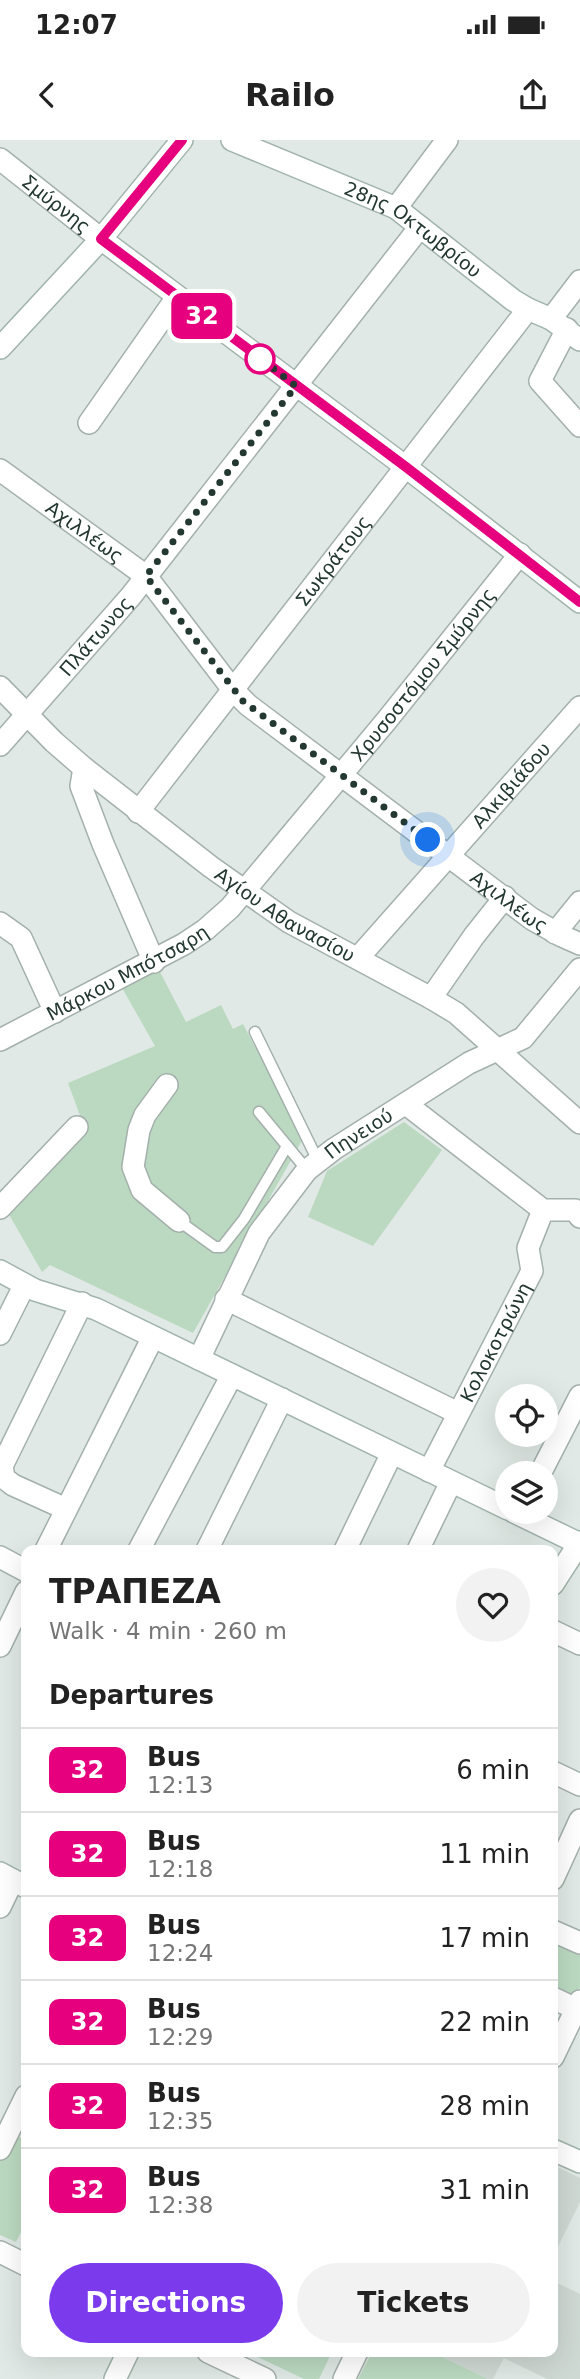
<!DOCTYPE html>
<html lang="en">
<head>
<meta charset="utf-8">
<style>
	body { margin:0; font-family:"DejaVu Sans",sans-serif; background:#f2f2f2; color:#222; height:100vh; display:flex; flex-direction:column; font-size:26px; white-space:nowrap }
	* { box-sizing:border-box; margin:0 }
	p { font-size:23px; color:#767676 }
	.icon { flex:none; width:38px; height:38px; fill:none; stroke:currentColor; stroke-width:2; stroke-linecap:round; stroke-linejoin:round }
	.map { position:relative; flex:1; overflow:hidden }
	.sheet { position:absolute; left:21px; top:1405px; width:537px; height:812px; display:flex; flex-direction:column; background:#fff; border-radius:14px; box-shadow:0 7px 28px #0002 }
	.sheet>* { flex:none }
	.badge { padding:0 14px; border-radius:10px; font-size:24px; line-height:46px }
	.tools { position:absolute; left:495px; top:1244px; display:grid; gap:14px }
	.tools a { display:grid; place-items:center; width:63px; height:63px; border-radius:50%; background:#fff; box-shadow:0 7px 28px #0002; font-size:35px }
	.you { position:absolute; width:35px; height:35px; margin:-18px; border:5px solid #fff; border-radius:50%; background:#1a73e8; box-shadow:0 0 0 10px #1a73e833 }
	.map>.badge { position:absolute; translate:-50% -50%; box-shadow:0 0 0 4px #fff }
	h2 { padding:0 28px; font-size:26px; line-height:63px }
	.round { display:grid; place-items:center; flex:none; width:74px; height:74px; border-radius:37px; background:#f2f2f2 }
	.summary { display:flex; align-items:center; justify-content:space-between; height:119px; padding:0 28px }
	h1 { font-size:33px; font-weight:700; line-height:52px }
	.cta { display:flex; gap:14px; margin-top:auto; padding:14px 28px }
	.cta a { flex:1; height:80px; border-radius:42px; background:#7c3aed; color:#fff; font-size:28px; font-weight:700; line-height:80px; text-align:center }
	.cta a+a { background:#f2f2f2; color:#222 }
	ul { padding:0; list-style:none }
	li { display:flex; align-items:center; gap:21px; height:84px; padding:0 28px; border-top:2px solid #e0e0e0 }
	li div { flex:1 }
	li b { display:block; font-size:26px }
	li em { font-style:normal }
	li .badge { min-width:77px; font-weight:700; text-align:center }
	.status { display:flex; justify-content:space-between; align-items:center; height:49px; padding:0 35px; background:#fff; direction:ltr }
	.status svg { height:19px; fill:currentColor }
	header { display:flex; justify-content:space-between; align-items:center; height:91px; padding:0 28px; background:#fff; font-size:32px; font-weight:700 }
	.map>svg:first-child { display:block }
	.built { fill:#cfd9d4 }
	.green { fill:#bbd9c1 }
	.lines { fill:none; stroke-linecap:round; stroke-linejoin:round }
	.lane-casing { stroke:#a4b0ab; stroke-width:13 }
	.street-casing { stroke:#a4b0ab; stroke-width:24 }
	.secondary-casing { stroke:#a1b4ab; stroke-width:24 }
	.lane { stroke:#fff; stroke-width:10 }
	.street { stroke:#fff; stroke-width:21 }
	.secondary { stroke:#fff; stroke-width:21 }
	.line-casing { stroke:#fff; stroke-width:16 }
	.line { stroke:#e6007e; stroke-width:10 }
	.walk { stroke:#233831; stroke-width:7; stroke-dasharray:0 12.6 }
	.stop-dot { fill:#fff; stroke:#e6007e; stroke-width:3.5 }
	.labels { text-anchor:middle; stroke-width:7; stroke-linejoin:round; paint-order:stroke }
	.street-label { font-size:19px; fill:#233831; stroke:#f0f7f3 }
</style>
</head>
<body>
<div class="status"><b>12:07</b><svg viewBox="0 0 49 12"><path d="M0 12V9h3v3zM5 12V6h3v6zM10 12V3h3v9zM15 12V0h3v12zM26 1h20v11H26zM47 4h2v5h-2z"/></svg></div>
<header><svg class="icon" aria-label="back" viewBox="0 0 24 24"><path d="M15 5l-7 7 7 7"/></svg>Railo<svg class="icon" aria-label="share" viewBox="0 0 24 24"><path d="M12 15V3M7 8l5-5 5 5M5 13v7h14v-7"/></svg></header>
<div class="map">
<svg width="580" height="2239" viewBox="0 0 580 2239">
	<rect width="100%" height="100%" fill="#e0e9e5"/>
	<g class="built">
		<polygon points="553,2025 580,2038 580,2062 553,2117"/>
		<polygon points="553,2141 580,2154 580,2239 547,2239 504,2218 493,2239 488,2239 432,2212 553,2212"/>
	</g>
	<g class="green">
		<polygon points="158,828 186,882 221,865 233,889 243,884 303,999 193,1193 50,1125 42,1132 7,1071 85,989 68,943 155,906 121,846"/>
		<polygon points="404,982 442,1010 373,1106 308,1077 327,1031"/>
		<polygon points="553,1797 580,1810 580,1847 574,1859 553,1849"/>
		<polygon points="11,1993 26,2000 26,2082 16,2102 0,2095 0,2016"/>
		<polygon points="247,2212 332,2212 319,2239 304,2239"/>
		<polygon points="372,2212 432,2212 488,2239 358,2239"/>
	</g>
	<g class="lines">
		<g class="lane-casing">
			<g id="lane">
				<polyline points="255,892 318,1021"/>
				<polyline points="259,972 307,1030"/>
				<polyline points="179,1081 215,1107 222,1107 244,1079 287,1006"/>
			</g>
		</g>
		<g class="street-casing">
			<g id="street">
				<path id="s1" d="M0 19 101 99"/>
				<polyline points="396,68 447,0"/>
				<polyline points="551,179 580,141"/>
				<polyline points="567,189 540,241 580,286"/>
				<polyline points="89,283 177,157"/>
				<path id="s2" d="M0 330 146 436 233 550 248 565 532 779 562 796 580 804"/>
				<path id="s3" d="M0 547 54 602 84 628 211 727 289 782 431 858 456 873 580 983"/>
				<path id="s4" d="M0 605 131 456 420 87"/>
				<polyline points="84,628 81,646 103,704 154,822"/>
				<path id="s5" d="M138 672 528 169"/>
				<polyline points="0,783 21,798 55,872"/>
				<polyline points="555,793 580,762"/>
				<path id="s6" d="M358 818 580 567"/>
				<polyline points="431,858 474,796 505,757"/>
				<path id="s7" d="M0 900 184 804 205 790 230 768 387 580 520 414"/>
				<polyline points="167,945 145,975 139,990 133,1027 142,1050 179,1081"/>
				<polyline points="406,964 543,1070 575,1070 580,1077"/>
				<polyline points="0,1068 77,987"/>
				<polyline points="226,1159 458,1273"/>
				<polyline points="0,1194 24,1146"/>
				<path id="s8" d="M199 1219 259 1093 307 1030 334 1009 469 923 523 898 580 829"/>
				<path id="s9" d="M429 1331 532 1131 528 1108 543 1070"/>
				<polyline points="540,1334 580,1256"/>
				<polyline points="66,1369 13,1345 4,1338 2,1326 82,1163"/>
				<polyline points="46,1410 153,1197"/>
				<polyline points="139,1410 232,1235"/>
				<polyline points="207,1410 282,1259"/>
				<polyline points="345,1410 392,1313"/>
				<polyline points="418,1410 451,1342"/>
				<polyline points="0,1417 26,1431"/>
				<polyline points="553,1491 580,1504"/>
				<polyline points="0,1506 26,1452"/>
				<polyline points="553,1632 580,1645"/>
				<polyline points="553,1739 580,1680"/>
				<polyline points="0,1767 13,1740"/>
				<polyline points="553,1791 580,1803"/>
				<polyline points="553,1858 576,1869"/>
				<polyline points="553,1917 580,1861"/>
				<polyline points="0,2009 26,1956"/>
				<polyline points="0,2112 26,2125"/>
				<polyline points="208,2212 265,2239"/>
				<polyline points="344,2239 357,2212"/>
			</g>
		</g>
		<g class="secondary-casing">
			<g id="secondary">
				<path id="s10" d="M232 0 396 68 513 160 528 169 551 179 580 200"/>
				<polyline points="101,99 406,327 580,462"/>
				<polyline points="0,208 101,99 182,0"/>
				<polyline points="0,1131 35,1150 96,1169 508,1369"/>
				<polyline points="514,1372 580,1404"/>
				<polyline points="553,1444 580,1402"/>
				<polyline points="0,1733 26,1747"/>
				<polyline points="553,2010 580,2022"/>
				<polyline points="115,2239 128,2212"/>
			</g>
		</g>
		<use href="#lane" class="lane"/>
		<use href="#street" class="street"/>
		<use href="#secondary" class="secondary"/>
	</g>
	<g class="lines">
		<g class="line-casing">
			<polyline id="line" points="182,0 101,99 406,327 580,462"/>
		</g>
		<use href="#line" class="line"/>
		<polyline class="walk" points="260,219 257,216 296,246 146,436 243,561 428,700"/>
	</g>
	<circle class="stop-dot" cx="260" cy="219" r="14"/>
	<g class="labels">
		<g class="street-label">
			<text dy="7" stroke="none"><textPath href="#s1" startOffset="72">Σμύρνης</textPath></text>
			<text dy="7" stroke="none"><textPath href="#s10" startOffset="203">28ης Οκτωβρίου</textPath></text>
			<text dy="7" stroke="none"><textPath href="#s2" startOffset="105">Αχιλλέως</textPath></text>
			<text dy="7" stroke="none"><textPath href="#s5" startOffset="318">Σωκράτους</textPath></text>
			<text dy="7" stroke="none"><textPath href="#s4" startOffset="145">Πλάτωνος</textPath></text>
			<text dy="7" stroke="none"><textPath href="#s7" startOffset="569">Χρυσοστόμου Σμύρνης</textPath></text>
			<text dy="7" stroke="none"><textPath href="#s6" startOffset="231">Αλκιβιάδου</textPath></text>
			<text dy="7" stroke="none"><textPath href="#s2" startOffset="672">Αχιλλέως</textPath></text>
			<text dy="7" stroke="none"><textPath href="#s3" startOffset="366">Αγίου Αθανασίου</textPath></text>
			<text dy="7" stroke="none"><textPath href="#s7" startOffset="144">Μάρκου Μπότσαρη</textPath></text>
			<text dy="7" stroke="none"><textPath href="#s8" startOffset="282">Πηνειού</textPath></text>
			<text dy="7" stroke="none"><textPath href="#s9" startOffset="145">Κολοκοτρώνη</textPath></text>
		</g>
	</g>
</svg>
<div class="tools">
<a><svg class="icon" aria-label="locate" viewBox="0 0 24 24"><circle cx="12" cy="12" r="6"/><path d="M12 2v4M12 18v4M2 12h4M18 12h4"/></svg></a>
<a><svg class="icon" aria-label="layers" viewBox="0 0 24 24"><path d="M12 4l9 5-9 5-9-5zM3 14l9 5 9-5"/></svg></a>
</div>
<div class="you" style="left:428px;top:700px"></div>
<b class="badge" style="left:202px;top:176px;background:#e6007e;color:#fff">32</b>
<section class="sheet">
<div class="summary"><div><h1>ΤΡΑΠΕΖΑ</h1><p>Walk · 4 min · 260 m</p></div><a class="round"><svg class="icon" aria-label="heart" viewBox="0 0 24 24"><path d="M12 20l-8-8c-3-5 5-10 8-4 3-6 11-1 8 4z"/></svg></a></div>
<h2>Departures</h2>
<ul>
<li><span class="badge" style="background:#e6007e;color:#fff">32</span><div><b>Bus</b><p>12:13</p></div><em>6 min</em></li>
<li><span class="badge" style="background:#e6007e;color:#fff">32</span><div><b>Bus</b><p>12:18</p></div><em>11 min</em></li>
<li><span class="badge" style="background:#e6007e;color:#fff">32</span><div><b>Bus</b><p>12:24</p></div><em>17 min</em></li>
<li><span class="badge" style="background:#e6007e;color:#fff">32</span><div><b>Bus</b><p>12:29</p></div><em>22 min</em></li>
<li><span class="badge" style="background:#e6007e;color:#fff">32</span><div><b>Bus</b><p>12:35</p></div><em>28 min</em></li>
<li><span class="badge" style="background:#e6007e;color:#fff">32</span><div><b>Bus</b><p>12:38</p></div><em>31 min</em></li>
</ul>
<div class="cta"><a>Directions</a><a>Tickets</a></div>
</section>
</div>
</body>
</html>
